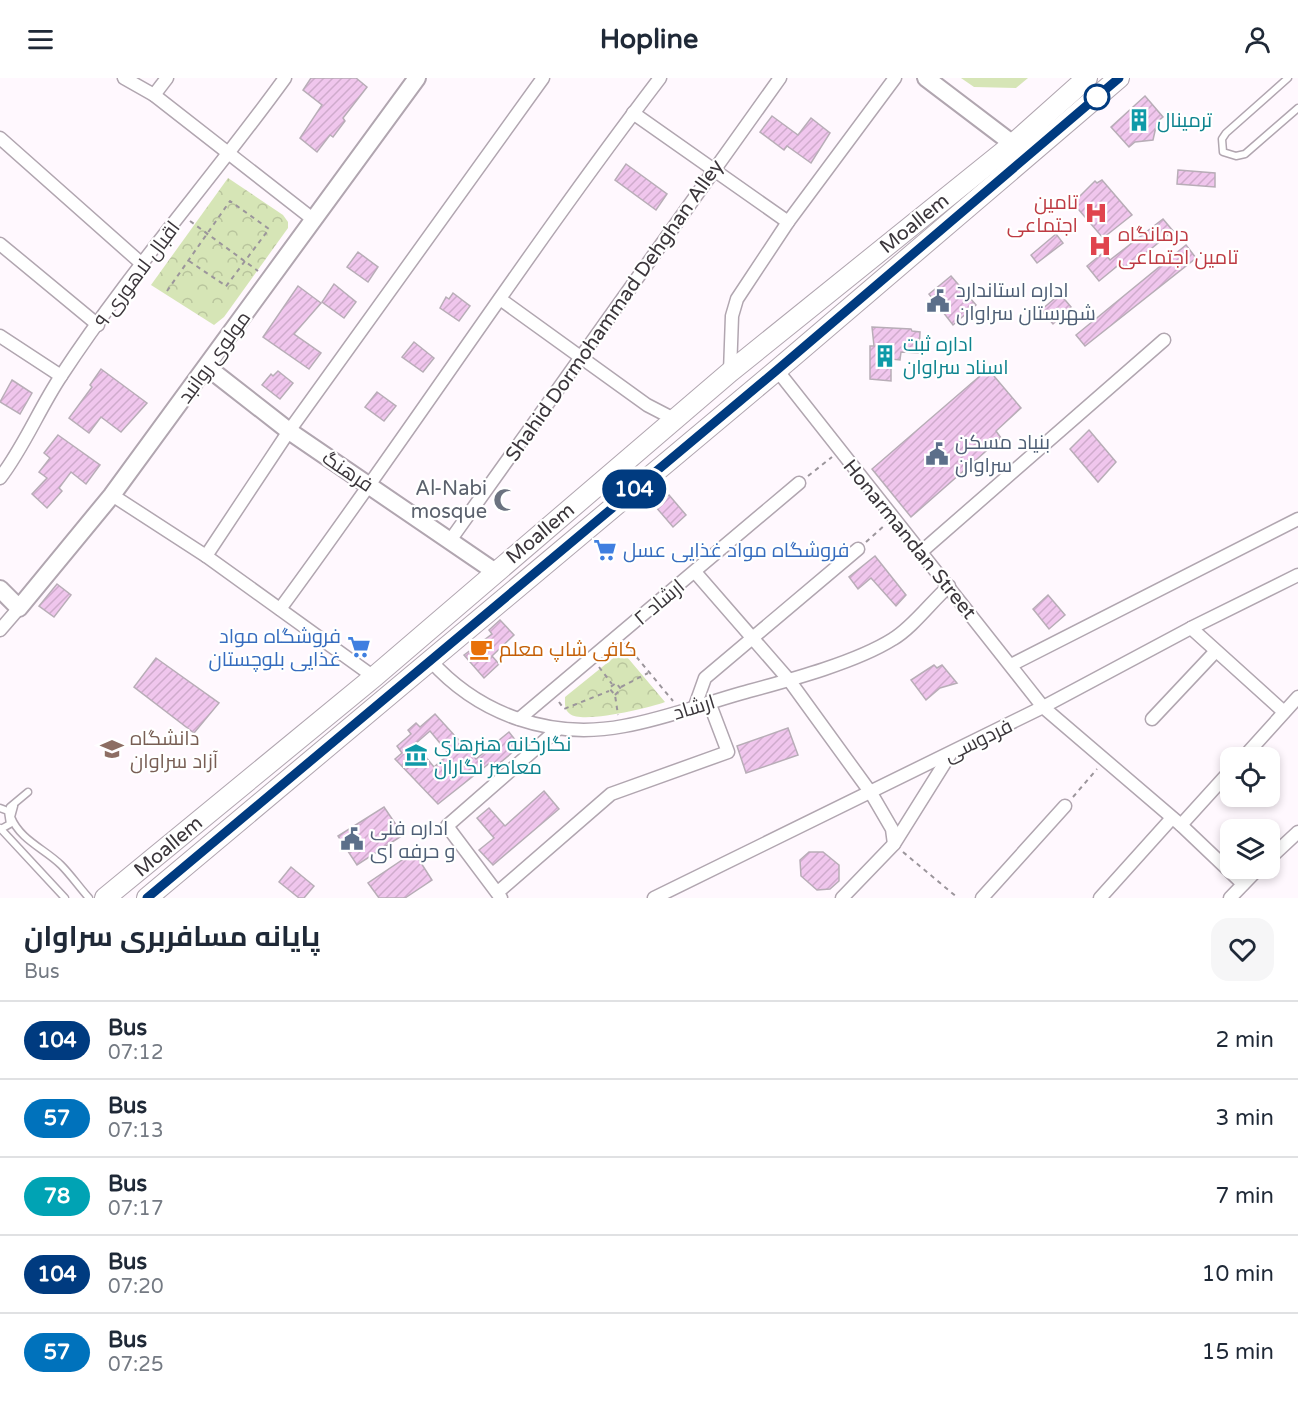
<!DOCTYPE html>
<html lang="en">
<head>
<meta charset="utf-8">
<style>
	body { margin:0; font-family:"Varela Round",Cairo,sans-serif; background:#f6f6f7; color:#1f2937; height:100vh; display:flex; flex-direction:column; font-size:22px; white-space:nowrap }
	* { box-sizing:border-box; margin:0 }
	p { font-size:20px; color:#747a83 }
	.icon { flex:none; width:33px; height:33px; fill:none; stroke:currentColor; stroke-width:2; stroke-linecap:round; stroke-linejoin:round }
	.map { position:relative; height:820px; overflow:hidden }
	.drawer { display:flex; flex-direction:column; background:#fff; flex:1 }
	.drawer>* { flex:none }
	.badge { padding:0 12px; border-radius:20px; font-size:21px; line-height:39px }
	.tools { position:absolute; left:1220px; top:669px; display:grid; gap:12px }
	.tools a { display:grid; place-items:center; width:60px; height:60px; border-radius:12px; background:#fff; box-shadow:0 3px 9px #0003; font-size:30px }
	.map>.badge { position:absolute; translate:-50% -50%; box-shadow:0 0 0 3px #fff }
	.round { display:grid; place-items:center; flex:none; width:63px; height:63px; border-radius:18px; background:#f6f6f7 }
	.overview { display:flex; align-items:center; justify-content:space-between; height:102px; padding:0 24px }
	h1 { font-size:28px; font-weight:700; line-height:45px }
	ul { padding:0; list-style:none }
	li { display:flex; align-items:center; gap:18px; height:78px; padding:0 24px; border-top:2px solid #e0e1e3 }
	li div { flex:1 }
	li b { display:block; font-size:22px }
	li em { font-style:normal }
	li .badge { min-width:66px; font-weight:700; text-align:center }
	header { display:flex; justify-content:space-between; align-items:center; height:78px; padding:0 24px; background:#fff; font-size:27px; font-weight:700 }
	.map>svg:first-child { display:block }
	.park { fill:url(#park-crowns) }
	.pitch { fill:#d6e5b6 }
	.building { fill:url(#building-hatch); stroke:#b8adb7; stroke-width:1.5; fill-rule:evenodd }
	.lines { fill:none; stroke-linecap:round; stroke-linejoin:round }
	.lane-casing { stroke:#b1a6b0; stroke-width:9 }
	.street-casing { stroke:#b1a6b0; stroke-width:15 }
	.secondary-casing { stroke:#b1a6b0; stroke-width:20 }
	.primary-casing { stroke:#b1a6b0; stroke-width:22 }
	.path { stroke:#9b959b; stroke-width:2; stroke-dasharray:4.5 4.5; stroke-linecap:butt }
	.lane { stroke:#fff; stroke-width:6 }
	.street { stroke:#fff; stroke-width:12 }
	.secondary { stroke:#fff; stroke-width:16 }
	.primary { stroke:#fff; stroke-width:20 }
	.line-casing { stroke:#fff; stroke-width:14 }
	.line { stroke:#003b80; stroke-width:9 }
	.stop-dot { fill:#fff; stroke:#003b80; stroke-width:3 }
	.labels { text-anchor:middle; stroke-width:4.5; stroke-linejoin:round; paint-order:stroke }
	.culture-label { font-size:20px; fill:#0d838f; stroke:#fff; text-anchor:start }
	.health-label { font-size:20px; fill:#be3a42; stroke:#fff; text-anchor:end }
	.street-label { font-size:20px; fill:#3b363b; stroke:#fff }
	.service-label { font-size:20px; fill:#4e5e75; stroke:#fff; text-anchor:start }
	.worship-label { font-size:20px; fill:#5b616d; stroke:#fff; text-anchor:end }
	.shop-label { font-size:20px; fill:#366cbe; stroke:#fff; text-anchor:start }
	.food-label { font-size:20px; fill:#c56008; stroke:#fff; text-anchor:start }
	.education-label { font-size:20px; fill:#785e54; stroke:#fff; text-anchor:start }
</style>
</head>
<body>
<header><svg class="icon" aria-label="menu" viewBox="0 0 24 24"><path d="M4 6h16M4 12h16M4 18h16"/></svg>Hopline<svg class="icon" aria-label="person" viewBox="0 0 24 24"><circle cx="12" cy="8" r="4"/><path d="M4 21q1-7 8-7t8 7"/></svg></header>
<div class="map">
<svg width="1298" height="820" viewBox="0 0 1298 820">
	<defs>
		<pattern id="park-crowns" width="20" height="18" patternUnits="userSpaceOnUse" patternTransform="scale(1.5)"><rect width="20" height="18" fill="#d6e5b6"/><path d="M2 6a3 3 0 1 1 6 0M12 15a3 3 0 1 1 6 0" fill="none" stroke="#b9c59d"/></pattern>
		<pattern id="building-hatch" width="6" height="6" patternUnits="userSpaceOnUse" patternTransform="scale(1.5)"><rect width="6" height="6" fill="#f0c6ed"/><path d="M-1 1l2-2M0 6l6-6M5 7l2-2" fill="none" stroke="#cfabcc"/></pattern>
	</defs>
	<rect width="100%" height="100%" fill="#fff8fe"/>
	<g class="park">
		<polygon points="228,100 283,137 288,144 288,150 224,239 214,247 151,207"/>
		<path d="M622 573 665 624C650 630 582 646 570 636 564 632 565 625 565 619Z"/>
	</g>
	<polygon class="pitch" points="961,0 1028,0 1016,10 974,9"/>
	<g class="building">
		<polygon points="311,0 356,0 367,9 343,40 345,43 333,59 330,57 317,74 300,60 322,27 303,12"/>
		<polygon points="1145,18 1163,39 1157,44 1153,62 1135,64 1129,69 1111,49"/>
		<polygon points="772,38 798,57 811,40 830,55 811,85 787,68 784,72 760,54"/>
		<polygon points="626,86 667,116 656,132 615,102"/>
		<polygon points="1178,92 1215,95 1215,109 1177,106"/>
		<polygon points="1102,102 1132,137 1103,160 1073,125 1095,103 1097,105"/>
		<polygon points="1163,141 1173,153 1126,191 1121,185 1099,203 1087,188 1104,174 1110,182"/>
		<polygon points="1056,156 1063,165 1037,185 1031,177"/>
		<polygon points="1186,167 1196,180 1085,268 1076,257"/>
		<polygon points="358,174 378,189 368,204 347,189"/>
		<polygon points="951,198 976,227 953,247 929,216"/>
		<polygon points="334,206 356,224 344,240 322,224"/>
		<polygon points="298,208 321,225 294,256 321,275 309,291 263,259"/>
		<polygon points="453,215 470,228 459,243 440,230 446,219 449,221"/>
		<polygon points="1060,216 1071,229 1053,246 1041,232"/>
		<polygon points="872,249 911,251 912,253 920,254 919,275 901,274 900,282 891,281 891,303 870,301 870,268 874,268"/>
		<polygon points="414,264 434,280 423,294 402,279"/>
		<polygon points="101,291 147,325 121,354 101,339 89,355 69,340 92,309 90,307"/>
		<polygon points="988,291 1021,330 996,353 1001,360 911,439 872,391"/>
		<polygon points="278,293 293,305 280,321 262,307 271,296 273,298"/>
		<polygon points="12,302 32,315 20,336 0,324"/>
		<polygon points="377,314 396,328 384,343 365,329"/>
		<polygon points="1089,352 1116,384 1098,404 1070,371"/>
		<polygon points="58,357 100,387 86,406 71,394 59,410 62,413 47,430 32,416 47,400 39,394 50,380 44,375"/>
		<polygon points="669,417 686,437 673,449 655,428"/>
		<polygon points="875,478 906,517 896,528 871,500 858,511 849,499"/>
		<polygon points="57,506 71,517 54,539 39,528"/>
		<polygon points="1048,517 1065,537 1049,551 1033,531"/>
		<polygon points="500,542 514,557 492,578 499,586 484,600 464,577 492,556 489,552"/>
		<polygon points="156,580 219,625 194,655 134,609"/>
		<polygon points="934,587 937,590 942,587 957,605 940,610 926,622 911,602"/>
		<path d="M435 636 476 681 509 654 520 668 495 689 491 684 438 726 395 681 402 675 397 668 411 656 408 652 416 645 420 649ZM430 653 449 676 434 689 415 666Z"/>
		<polygon points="788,650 798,677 746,695 737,668"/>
		<polygon points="544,713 559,731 493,787 479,772 494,760 477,740 489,730 505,748"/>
		<polygon points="384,729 403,757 357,787 338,758"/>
		<polygon points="414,774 432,802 405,820 379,820 368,805"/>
		<polygon points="809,774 823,774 839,787 839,803 830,811 817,812 801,798 800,782"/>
		<polygon points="291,789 314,808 304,820 299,820 279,804"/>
	</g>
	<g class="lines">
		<g class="lane-casing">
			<g id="lane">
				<polyline points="1288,0 1226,55 1222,61 1223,74 1236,78 1245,76 1298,30"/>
				<path d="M14 728 11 739C20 762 45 771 61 787 71 797 79 809 89 820"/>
				<polyline points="10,729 28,714"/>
				<polyline points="0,730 8,733 10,746 1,751"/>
				<polyline points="0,750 65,820"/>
			</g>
		</g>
		<g class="street-casing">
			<g id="street">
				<polyline points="124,0 154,17 314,142"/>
				<polyline points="154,17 167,0"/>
				<polyline points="633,35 788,144"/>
				<polyline points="0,60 142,186"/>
				<polyline points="0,166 98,247"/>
				<polyline points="500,221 647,327 674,341"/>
				<polyline points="0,258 61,298"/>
				<polyline points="777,292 1043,629 1181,747 1243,806"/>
				<polyline points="730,294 732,238 737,221 788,144 895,0"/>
				<path d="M0 400C24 369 39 331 61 298 129 194 212 101 285 0"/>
				<polyline points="112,417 206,478 374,599"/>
				<polyline points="449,464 780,0"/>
				<polyline points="921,474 1164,262"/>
				<polyline points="206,478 289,353 543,0"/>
				<polyline points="695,494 789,602 871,715 892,751 894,766"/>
				<path d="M280 531C409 356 528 173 660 0"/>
				<polyline points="1191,550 1284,634"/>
				<polyline points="0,552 19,530"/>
				<path d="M430 582C479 637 551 662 624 648 664 641 703 626 742 615 786 603 855 585 893 561 912 550 932 523 949 508"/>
				<polyline points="1011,587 1298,441"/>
				<polyline points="695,628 705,600 858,471"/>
				<polyline points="519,641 799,405"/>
				<polyline points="1152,641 1215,574"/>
				<polyline points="1243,680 1298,619"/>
				<polyline points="1181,747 1230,693"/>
				<polyline points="1269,781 1298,754"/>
				<polyline points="498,814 611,716 728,674 709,624"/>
				<polyline points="501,820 447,748 558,651"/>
				<polyline points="654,820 1043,629 1191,550 1298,497"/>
				<polyline points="842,820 894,766 951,675"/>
				<polyline points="982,820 1065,728"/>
				<polyline points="1100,820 1172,740"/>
				<polyline points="1230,820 1259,790"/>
			</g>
		</g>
		<g class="secondary-casing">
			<g id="secondary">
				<polyline points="926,0 1013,66"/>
				<polyline points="207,289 289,353 494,493"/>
				<polyline points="0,511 19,530 112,417 417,0"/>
			</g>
		</g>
		<g class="primary-casing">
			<g id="primary">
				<polyline points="105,820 374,599 730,294 1013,66 1087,0"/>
				<polyline points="147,820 777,292 1119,0"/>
			</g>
		</g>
		<g class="path">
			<polyline points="190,143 258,193"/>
			<polyline points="189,183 226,208"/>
			<polyline points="167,213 230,123 269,151 224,211"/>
			<polyline points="808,398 832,379"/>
			<polyline points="866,464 886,446"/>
			<polyline points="625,565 673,623"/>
			<polyline points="599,589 612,606"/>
			<polyline points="621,609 648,595"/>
			<polyline points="615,617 621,611 616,605 609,610 615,617 618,637"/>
			<polyline points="559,624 564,631 609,613"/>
			<polyline points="1073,719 1097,691"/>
			<polyline points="903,774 958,820"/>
		</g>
		<use href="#lane" class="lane"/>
		<use href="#street" class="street"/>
		<use href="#secondary" class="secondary"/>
		<use href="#primary" class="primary"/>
	</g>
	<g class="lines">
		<g class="line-casing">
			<polyline id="line" points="147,820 777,292 1119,0"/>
		</g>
		<use href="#line" class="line"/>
	</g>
	<defs>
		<g id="building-bare" transform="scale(1.8)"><path d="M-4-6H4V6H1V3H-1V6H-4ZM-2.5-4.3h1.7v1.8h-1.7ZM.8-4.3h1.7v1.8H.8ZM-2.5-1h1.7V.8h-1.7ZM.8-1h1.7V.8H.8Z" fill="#0f9aa8" stroke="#fff" stroke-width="2.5" paint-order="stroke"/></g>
		<g id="hospital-bare" transform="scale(1.8)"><path d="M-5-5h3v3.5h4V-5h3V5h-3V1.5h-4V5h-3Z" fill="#e0444e" stroke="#fff" stroke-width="2.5" paint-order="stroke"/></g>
		<g id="civic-bare" transform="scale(1.8)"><path d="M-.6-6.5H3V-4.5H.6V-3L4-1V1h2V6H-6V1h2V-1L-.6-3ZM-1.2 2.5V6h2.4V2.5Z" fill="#5c6f8a" stroke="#fff" stroke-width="2.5" paint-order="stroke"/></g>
		<g id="mosque-bare" transform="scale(1.8)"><path d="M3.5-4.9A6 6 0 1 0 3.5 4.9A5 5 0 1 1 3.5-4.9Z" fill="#6b7280" stroke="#fff" stroke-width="2.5" paint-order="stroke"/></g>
		<g id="supermarket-bare" transform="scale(1.8)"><path d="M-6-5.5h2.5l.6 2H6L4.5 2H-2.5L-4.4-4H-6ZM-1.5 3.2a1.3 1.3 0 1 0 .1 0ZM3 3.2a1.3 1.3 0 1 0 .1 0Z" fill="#3f7fe0" stroke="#fff" stroke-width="2.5" paint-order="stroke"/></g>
		<g id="cafe-bare" transform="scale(1.8)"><path d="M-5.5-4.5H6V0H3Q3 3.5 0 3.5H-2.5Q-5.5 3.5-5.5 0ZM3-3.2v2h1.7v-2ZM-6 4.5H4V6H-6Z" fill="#e8710a" stroke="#fff" stroke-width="2.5" paint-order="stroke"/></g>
		<g id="university-bare" transform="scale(1.8)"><path d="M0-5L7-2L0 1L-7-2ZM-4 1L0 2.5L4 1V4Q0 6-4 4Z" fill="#8d6e63" stroke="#fff" stroke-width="2.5" paint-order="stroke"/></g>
		<g id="museum-bare" transform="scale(1.8)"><path d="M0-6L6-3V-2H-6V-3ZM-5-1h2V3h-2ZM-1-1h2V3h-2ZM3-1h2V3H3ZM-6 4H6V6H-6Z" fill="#0f9aa8" stroke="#fff" stroke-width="2.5" paint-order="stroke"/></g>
	</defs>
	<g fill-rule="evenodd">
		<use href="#building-bare" x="1139" y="42"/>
		<use href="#hospital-bare" x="1096" y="135"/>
		<use href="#hospital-bare" x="1100" y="168"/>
		<use href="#civic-bare" x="938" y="223"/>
		<use href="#building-bare" x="885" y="278"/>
		<use href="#civic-bare" x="937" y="376"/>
		<use href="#mosque-bare" x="505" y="422"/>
		<use href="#supermarket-bare" x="605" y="472"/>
		<use href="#supermarket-bare" x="359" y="569"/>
		<use href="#cafe-bare" x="481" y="571"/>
		<use href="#university-bare" x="112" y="671"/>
		<use href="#museum-bare" x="416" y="677"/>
		<use href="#civic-bare" x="352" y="761"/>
	</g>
	<circle class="stop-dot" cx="1097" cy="19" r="12"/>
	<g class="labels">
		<g class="culture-label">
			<text x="1157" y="49">ترمینال</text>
			<text x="903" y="273">اداره ثبت<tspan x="903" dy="23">اسناد سراوان</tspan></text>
			<text x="434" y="673">نگارخانه هنرهای<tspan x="434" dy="23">معاصر نگاران</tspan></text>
		</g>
		<g class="health-label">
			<text x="1078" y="131">تامین<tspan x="1078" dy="23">اجتماعی</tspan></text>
			<text x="1118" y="163" text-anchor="start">درمانگاه<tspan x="1118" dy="23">تامین اجتماعی</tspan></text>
		</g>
		<g class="street-label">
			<text transform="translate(914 145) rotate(-39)" y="7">Moallem</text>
			<text transform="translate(137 196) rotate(-53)" y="7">اقبال لاهوری ۹</text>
			<text transform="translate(614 232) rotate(-55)" y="7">Shahid Dormohammad Dehghan Alley</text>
			<text transform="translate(214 279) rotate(-54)" y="7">مولوی روانبد</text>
			<text transform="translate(348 393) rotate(34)" y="7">فرهنگ</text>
			<text transform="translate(540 455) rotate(-40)" y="7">Moallem</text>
			<text transform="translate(910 461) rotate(51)" y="7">Honarmandan Street</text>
			<text transform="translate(659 524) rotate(-40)" y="7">ارشاد ۲</text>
			<text transform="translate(694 629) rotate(-17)" y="7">ارشاد</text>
			<text transform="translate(978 662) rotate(-26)" y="7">فردوسی</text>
			<text transform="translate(168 768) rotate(-40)" y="7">Moallem</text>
		</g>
		<g class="service-label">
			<text x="956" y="219">اداره استاندارد<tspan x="956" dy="23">شهرستان سراوان</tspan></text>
			<text x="955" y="371">بنیاد مسکن<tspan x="955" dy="23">سراوان</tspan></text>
			<text x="370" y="757">اداره فنی<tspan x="370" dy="23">و حرفه ای</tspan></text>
		</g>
		<g class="worship-label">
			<text x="487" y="417">Al-Nabi<tspan x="487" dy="23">mosque</tspan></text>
		</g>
		<g class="shop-label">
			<text x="623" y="479">فروشگاه مواد غذایی عسل</text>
			<text x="341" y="565" text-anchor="end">فروشگاه مواد<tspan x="341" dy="23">غذایی بلوچستان</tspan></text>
		</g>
		<g class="food-label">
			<text x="499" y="578">کافی شاپ معلم</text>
		</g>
		<g class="education-label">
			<text x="130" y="667">دانشگاه<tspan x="130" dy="23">آزاد سراوان</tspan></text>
		</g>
	</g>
</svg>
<div class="tools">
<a><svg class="icon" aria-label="locate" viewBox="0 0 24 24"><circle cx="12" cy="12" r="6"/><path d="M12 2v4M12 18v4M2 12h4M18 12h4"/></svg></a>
<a><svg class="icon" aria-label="layers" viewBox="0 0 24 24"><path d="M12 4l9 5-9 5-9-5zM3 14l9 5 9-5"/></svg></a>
</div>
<b class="badge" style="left:634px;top:411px;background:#003b80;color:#fff">104</b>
</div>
<section class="drawer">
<div class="overview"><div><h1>پایانه مسافربری سراوان</h1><p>Bus</p></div><a class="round"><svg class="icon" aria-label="heart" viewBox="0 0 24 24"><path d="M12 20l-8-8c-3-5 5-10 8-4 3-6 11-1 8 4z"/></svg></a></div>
<ul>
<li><span class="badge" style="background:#003b80;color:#fff">104</span><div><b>Bus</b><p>07:12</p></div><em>2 min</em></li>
<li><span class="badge" style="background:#0072bc;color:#fff">57</span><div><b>Bus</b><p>07:13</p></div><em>3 min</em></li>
<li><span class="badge" style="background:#00a3b4;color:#fff">78</span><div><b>Bus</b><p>07:17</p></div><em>7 min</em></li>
<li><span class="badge" style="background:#003b80;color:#fff">104</span><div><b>Bus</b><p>07:20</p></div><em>10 min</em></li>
<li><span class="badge" style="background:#0072bc;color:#fff">57</span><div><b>Bus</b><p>07:25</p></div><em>15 min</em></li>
</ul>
</section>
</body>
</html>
